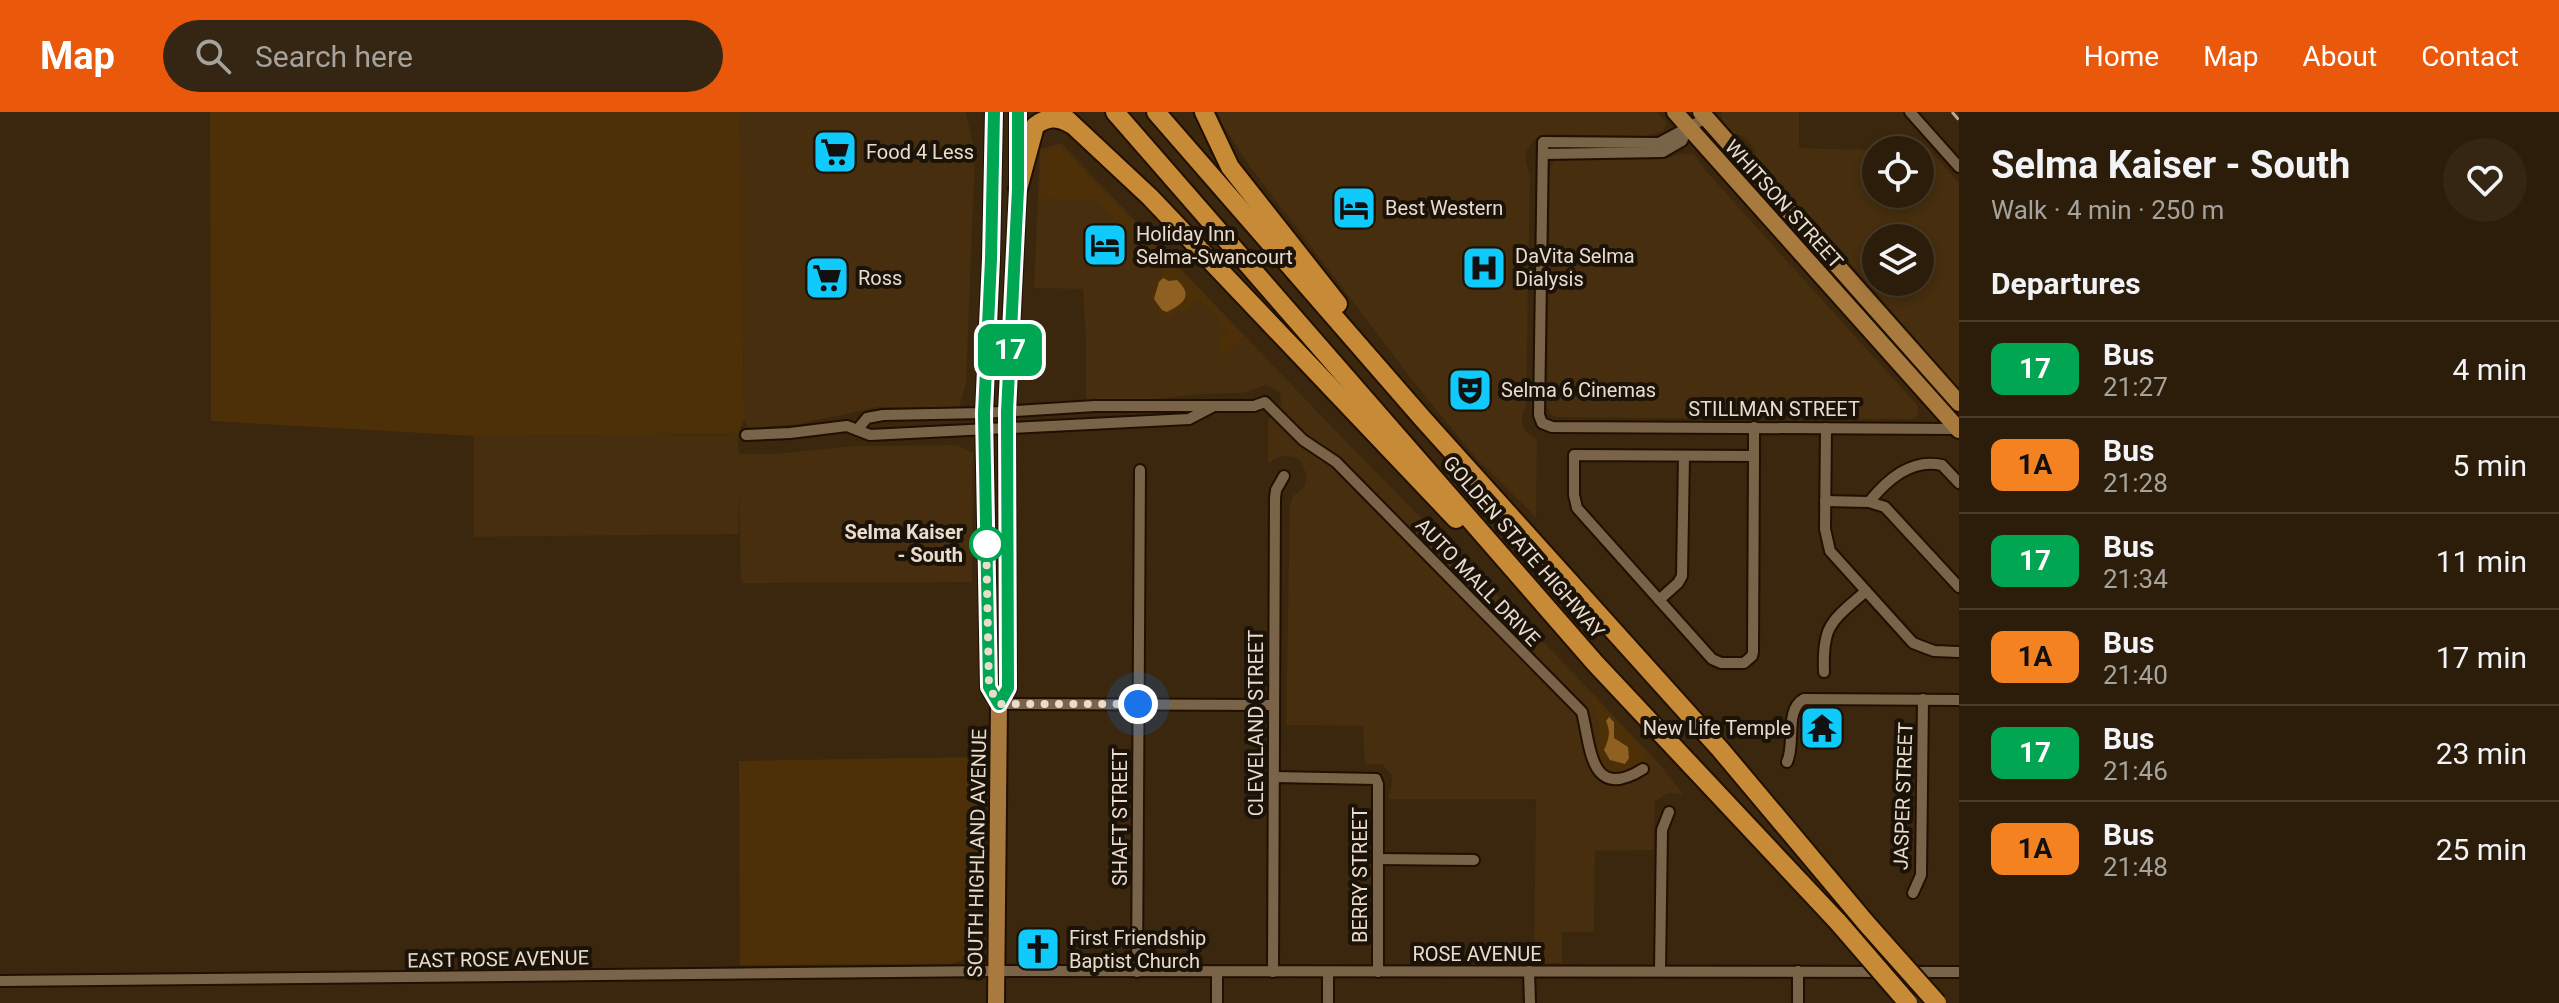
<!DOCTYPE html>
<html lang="en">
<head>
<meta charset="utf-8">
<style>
	body { margin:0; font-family:Roboto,sans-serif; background:#342613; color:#f1f3f6; height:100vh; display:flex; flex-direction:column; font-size:30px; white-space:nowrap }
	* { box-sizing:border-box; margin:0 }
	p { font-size:26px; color:#a6a29c }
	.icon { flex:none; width:44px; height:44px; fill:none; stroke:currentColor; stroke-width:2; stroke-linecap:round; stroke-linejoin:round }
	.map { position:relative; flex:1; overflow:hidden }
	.sheet { display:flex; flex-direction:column; background:#2c1d0a; width:600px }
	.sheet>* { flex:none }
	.badge { padding:0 16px; border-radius:12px; font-size:28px; line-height:52px }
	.fabs { position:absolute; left:1862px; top:24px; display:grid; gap:16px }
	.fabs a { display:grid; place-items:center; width:72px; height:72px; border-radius:50%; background:#2c1d0a; box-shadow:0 4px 12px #0003,0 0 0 2px #483b2b; font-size:40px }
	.you { position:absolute; width:40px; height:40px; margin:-20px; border:6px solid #fff; border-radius:50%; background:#1a73e8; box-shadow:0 0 0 12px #1a73e833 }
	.map>.badge { position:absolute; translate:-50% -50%; box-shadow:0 0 0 4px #fff }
	h2 { padding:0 32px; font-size:30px; line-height:72px }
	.round { display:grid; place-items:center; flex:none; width:84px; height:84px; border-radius:42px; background:#342613 }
	.headline { display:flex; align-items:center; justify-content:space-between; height:136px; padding:0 32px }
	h1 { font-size:38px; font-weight:700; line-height:60px }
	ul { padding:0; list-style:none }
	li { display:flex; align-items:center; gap:24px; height:96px; padding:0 32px; border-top:2px solid #483b2b }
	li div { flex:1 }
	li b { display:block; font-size:30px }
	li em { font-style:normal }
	li .badge { min-width:88px; font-weight:700; text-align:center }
	header { display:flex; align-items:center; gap:48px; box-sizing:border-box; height:112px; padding:0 40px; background:#ea580c; color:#fff }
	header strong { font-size:38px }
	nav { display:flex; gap:44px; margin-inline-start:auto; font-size:28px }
	.search { width:560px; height:72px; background:#342613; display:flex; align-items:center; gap:20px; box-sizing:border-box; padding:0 28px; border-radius:44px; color:#a6a29c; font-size:30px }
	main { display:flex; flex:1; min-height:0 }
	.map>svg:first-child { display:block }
	.built { fill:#462e0e; fill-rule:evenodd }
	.green { fill:#4d3007 }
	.water { fill:#8e6022 }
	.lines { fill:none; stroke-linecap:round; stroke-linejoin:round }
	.minor-casing { stroke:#210f00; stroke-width:14 }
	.primary-casing { stroke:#210f00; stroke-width:20 }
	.motorway-casing { stroke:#210f00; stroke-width:22 }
	.minor { stroke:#796349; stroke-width:10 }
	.primary { stroke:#a87a3e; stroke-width:16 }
	.motorway { stroke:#c78a37; stroke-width:18 }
	.rail { stroke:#b7a897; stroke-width:3; stroke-dasharray:10 10; stroke-linecap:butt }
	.motorway-bridge-casing { stroke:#210f00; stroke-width:22; stroke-linecap:butt }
	.motorway-bridge { stroke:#c78a37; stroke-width:18 }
	.line-casing { stroke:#fff; stroke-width:18 }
	.line { stroke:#00a651; stroke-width:12 }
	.walk { stroke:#e9dcce; stroke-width:8; stroke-dasharray:0 14.4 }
	.stop-dot { fill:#fff; stroke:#00a651; stroke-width:4 }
	.labels { text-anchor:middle; stroke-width:8; stroke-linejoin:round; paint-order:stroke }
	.poi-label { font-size:20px; fill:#e9dcce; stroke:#1b1208; text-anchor:start }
	.street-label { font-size:20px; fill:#e9dcce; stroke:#1b1208 }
	.stop-label { font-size:20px; font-weight:bold; fill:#e9dcce; stroke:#1b1208; text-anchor:end }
</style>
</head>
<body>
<header>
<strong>Map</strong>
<div class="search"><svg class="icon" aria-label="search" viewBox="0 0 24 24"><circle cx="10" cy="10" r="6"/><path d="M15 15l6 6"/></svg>Search here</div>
<nav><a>Home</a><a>Map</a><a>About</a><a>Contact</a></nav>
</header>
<main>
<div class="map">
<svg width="1959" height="891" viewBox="0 0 1959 891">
	<rect width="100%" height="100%" fill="#3a270e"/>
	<g class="built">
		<polygon points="740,0 966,0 975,41 966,271 959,296 879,295 798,312 748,316 744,308"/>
		<polygon points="1218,0 1657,0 1667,11 1664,19 1644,24 1544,22 1534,28 1527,38 1525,46 1530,64 1526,294 1522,303 1522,313 1527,321 1537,327 1536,405 1476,346 1420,278 1248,52 1221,10"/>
		<path d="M1721 0H1799V36L1876 38V82H1920V38L1926 33 1959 71V277L1838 137 1755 46V37L1744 25 1733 21 1722 8ZM1876 126H1920V170H1876Z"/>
		<polygon points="1061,31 1330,313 1556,543 1655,647 1684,683 1668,681 1655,689 1653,738 1595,739 1594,820 1562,820 1562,851 1534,851 1536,687 1388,687 1392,672 1392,663 1382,652 1365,653 1363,614 1286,613 1290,393 1293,384 1304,375 1307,365 1301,349 1294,345 1285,344 1276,346 1268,352 1268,307 1276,302 1281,293 1280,281 1277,278 1266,273 1243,281 1201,282 1149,288 1086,288 1086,231 1083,177 1034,176 1040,37"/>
		<polygon points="1682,42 1694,42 1706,59 1918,294 1918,301 1916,305 1911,307 1653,306 1557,305 1550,302 1547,294 1550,55 1554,49 1559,48 1663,47"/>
		<polygon points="738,322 739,342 775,342 852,334 957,333 973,341 972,470 741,471 739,384 738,422 474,425 474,324"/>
	</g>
	<g class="green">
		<polygon points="210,0 740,0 744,308 738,322 474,324 211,309"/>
		<polygon points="1060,34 1244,225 1223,244 1217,237 1222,232 1219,227 1228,218 1219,210 1221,208 1198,187 1184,200 1179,195 1169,205 1162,201 1151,185 1164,157 1143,135 1131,128 1124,112 1118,109 1097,88 1041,87 1041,41"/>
		<path d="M1594 585 1648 643 1629 664H1607C1589 636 1608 613 1590 588Z"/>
		<path d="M979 645 977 829C974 845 965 848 950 852L740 853 739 649Z"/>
	</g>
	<g class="water">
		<path d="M1163 166 1169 169 1177 168C1193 183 1185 191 1167 200L1162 198 1154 187 1159 170Z"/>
		<path d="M1609 605 1614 610V626L1628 635 1629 646 1625 652 1610 648 1604 638C1609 627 1611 620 1606 609Z"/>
	</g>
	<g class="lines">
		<g class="minor-casing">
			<g id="minor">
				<polyline points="1910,0 1959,55"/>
				<polyline points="1706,6 1659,31 1543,30 1539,303 1542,311 1552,315 1957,317"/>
				<polyline points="1543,42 1663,40 1682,29 1688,15"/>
				<polyline points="1754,315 1754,344 1753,540 1752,544 1744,551 1721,551 1712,547 1577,396 1574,383 1574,343 1754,344"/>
				<polyline points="1826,316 1825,417 1830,439 1913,531 1934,539 1959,540"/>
				<path d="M858 317 867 306 883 303 984 301 1095 294H1254L1265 290 1303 328 1336 350 1582 600C1591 636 1590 690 1643 657"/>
				<polyline points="746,323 790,321 847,314 870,323 1189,307 1212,295"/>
				<polyline points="1825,389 1869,390 1885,395 1959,475"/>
				<path d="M1869 390C1887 368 1911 346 1942 353L1959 371"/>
				<polyline points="1659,488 1678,471 1682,464 1684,344"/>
				<path d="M1824 560C1822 512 1832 509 1866 479"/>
				<polyline points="999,592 1273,593"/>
				<path d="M1787 650C1796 631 1784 598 1804 587L1959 588"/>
				<polyline points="1274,665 1376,667 1378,672 1378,860"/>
				<polyline points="1378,747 1474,748"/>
				<polyline points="1913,781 1921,763 1923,587"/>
				<polyline points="1529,859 1530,891"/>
				<polyline points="1660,859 1662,718 1669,700"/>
				<polyline points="1137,860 1140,358"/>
				<polyline points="1273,860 1275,386 1276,378 1284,364"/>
				<polyline points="1328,860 1328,891"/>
				<polyline points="0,869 996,859 1959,860"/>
				<polyline points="1217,891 1217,860"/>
				<polyline points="1798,891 1798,859"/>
			</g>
		</g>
		<g class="primary-casing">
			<g id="primary">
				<polyline points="994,0 991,147 984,301 989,575 999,592"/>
				<polyline points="1675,0 1959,318"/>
				<polyline points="1701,0 1959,291"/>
				<polyline points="996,891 999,592 1008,576 1007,300 1018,77 1018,0"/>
			</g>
		</g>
		<g class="motorway-casing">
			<g id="motorway">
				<polyline points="1059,0 1150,85 1456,407"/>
				<polyline points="1115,0 1595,551 1838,810"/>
				<polyline points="1156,0 1423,307 1720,637 1866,811"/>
				<polyline points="1204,0 1230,55 1338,192"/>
				<path d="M1018 77 1035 14C1047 4 1058 5 1071 12"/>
			</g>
		</g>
		<use href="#minor" class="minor"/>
		<use href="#primary" class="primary"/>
		<use href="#motorway" class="motorway"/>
		<polyline class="rail" points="1952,0 1959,8"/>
		<g class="motorway-bridge-casing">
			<g id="motorway-bridge">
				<polyline points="1838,810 1908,891"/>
				<polyline points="1866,811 1937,891"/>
			</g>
		</g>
		<use href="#motorway-bridge" class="motorway-bridge"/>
	</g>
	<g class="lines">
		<g class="line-casing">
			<polyline id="line" points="994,0 991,147 984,301 989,575 999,592 1008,576 1007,300 1018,77 1018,0"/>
		</g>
		<use href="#line" class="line"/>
		<polyline class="walk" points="987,432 986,421 989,575 999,592 1138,592"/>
	</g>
	<defs>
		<g id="supermarket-square" transform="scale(2.3)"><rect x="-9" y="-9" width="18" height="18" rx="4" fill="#0fcafa" stroke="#1b1208"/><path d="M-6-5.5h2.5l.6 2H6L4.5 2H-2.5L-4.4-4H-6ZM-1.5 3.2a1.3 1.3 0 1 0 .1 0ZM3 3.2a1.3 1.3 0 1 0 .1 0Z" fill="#111"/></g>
		<g id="hotel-square" transform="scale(2.3)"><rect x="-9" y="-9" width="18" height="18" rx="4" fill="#0fcafa" stroke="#1b1208"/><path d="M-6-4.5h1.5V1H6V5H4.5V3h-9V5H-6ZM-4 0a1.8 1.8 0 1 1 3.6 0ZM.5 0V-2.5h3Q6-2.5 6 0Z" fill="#111"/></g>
		<g id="hospital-square" transform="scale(2.3)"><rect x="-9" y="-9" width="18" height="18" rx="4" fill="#0fcafa" stroke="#1b1208"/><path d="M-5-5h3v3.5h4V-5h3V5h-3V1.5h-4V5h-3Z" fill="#111"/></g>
		<g id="theatre-square" transform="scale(2.3)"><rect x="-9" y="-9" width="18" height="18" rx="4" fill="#0fcafa" stroke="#1b1208"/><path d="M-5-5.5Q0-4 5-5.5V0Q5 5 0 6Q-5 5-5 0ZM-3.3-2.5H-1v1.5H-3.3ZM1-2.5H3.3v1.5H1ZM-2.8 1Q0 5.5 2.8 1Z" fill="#111"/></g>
		<g id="temple-square" transform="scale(2.3)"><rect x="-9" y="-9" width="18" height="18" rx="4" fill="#0fcafa" stroke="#1b1208"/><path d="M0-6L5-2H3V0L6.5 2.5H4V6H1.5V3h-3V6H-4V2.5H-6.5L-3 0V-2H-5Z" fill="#111"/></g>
		<g id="church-square" transform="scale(2.3)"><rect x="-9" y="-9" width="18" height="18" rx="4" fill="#0fcafa" stroke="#1b1208"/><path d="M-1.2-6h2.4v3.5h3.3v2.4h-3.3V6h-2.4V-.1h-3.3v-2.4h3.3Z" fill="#111"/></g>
	</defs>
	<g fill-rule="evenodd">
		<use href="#supermarket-square" x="835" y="40"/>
		<use href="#hotel-square" x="1354" y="96"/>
		<use href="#hotel-square" x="1105" y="133"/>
		<use href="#hospital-square" x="1484" y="156"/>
		<use href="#supermarket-square" x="827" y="166"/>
		<use href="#theatre-square" x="1470" y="278"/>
		<use href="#temple-square" x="1822" y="616"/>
		<use href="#church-square" x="1038" y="837"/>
	</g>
	<circle class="stop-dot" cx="987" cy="432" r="16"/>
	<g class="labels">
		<g class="poi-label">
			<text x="866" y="47">Food 4 Less</text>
			<text x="1385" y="103">Best Western</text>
			<text x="1136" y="129">Holiday Inn<tspan x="1136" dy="23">Selma-Swancourt</tspan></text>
			<text x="1515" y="151">DaVita Selma<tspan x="1515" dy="23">Dialysis</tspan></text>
			<text x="858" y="173">Ross</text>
			<text x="1501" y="285">Selma 6 Cinemas</text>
			<text x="1791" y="623" text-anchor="end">New Life Temple</text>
			<text x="1069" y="833">First Friendship<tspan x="1069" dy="23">Baptist Church</tspan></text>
		</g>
		<g class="street-label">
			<text transform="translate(1784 92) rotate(48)" y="7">WHITSON STREET</text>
			<text x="1774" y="304">STILLMAN STREET</text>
			<text transform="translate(1524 435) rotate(49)" y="7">GOLDEN STATE HIGHWAY</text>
			<text transform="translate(1478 470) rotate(46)" y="7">AUTO MALL DRIVE</text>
			<text transform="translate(1256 611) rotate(-90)" y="7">CLEVELAND STREET</text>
			<text transform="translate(1903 684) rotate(-88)" y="7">JASPER STREET</text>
			<text transform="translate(1120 705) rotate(-90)" y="7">SHAFT STREET</text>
			<text transform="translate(977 741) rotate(-89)" y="7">SOUTH HIGHLAND AVENUE</text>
			<text transform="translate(1360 763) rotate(-90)" y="7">BERRY STREET</text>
			<text x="1477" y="849">ROSE AVENUE</text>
			<text transform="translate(498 847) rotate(-1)" y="7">EAST ROSE AVENUE</text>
		</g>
		<g class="stop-label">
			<text x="963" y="427">Selma Kaiser<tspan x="963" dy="23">- South</tspan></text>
		</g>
	</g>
</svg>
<div class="fabs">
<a><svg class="icon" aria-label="locate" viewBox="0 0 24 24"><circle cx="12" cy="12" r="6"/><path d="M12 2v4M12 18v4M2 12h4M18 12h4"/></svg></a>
<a><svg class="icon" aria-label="layers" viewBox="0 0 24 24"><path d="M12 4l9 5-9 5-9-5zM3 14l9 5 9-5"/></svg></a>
</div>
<div class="you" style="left:1138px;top:592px"></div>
<b class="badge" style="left:1010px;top:238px;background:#00a651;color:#fff">17</b>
</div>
<section class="sheet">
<div class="headline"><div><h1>Selma Kaiser - South</h1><p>Walk · 4 min · 250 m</p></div><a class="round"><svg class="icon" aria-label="heart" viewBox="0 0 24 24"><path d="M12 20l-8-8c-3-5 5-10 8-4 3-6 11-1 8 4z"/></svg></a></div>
<h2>Departures</h2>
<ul>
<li><span class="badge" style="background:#00a651;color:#fff">17</span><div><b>Bus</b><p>21:27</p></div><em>4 min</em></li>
<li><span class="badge" style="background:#f58220;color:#111">1A</span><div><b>Bus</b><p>21:28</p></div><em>5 min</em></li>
<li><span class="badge" style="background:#00a651;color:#fff">17</span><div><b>Bus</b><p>21:34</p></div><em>11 min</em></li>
<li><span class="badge" style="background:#f58220;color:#111">1A</span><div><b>Bus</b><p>21:40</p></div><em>17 min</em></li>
<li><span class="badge" style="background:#00a651;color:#fff">17</span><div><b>Bus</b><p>21:46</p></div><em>23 min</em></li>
<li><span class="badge" style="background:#f58220;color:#111">1A</span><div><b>Bus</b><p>21:48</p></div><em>25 min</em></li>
</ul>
</section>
</main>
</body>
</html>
